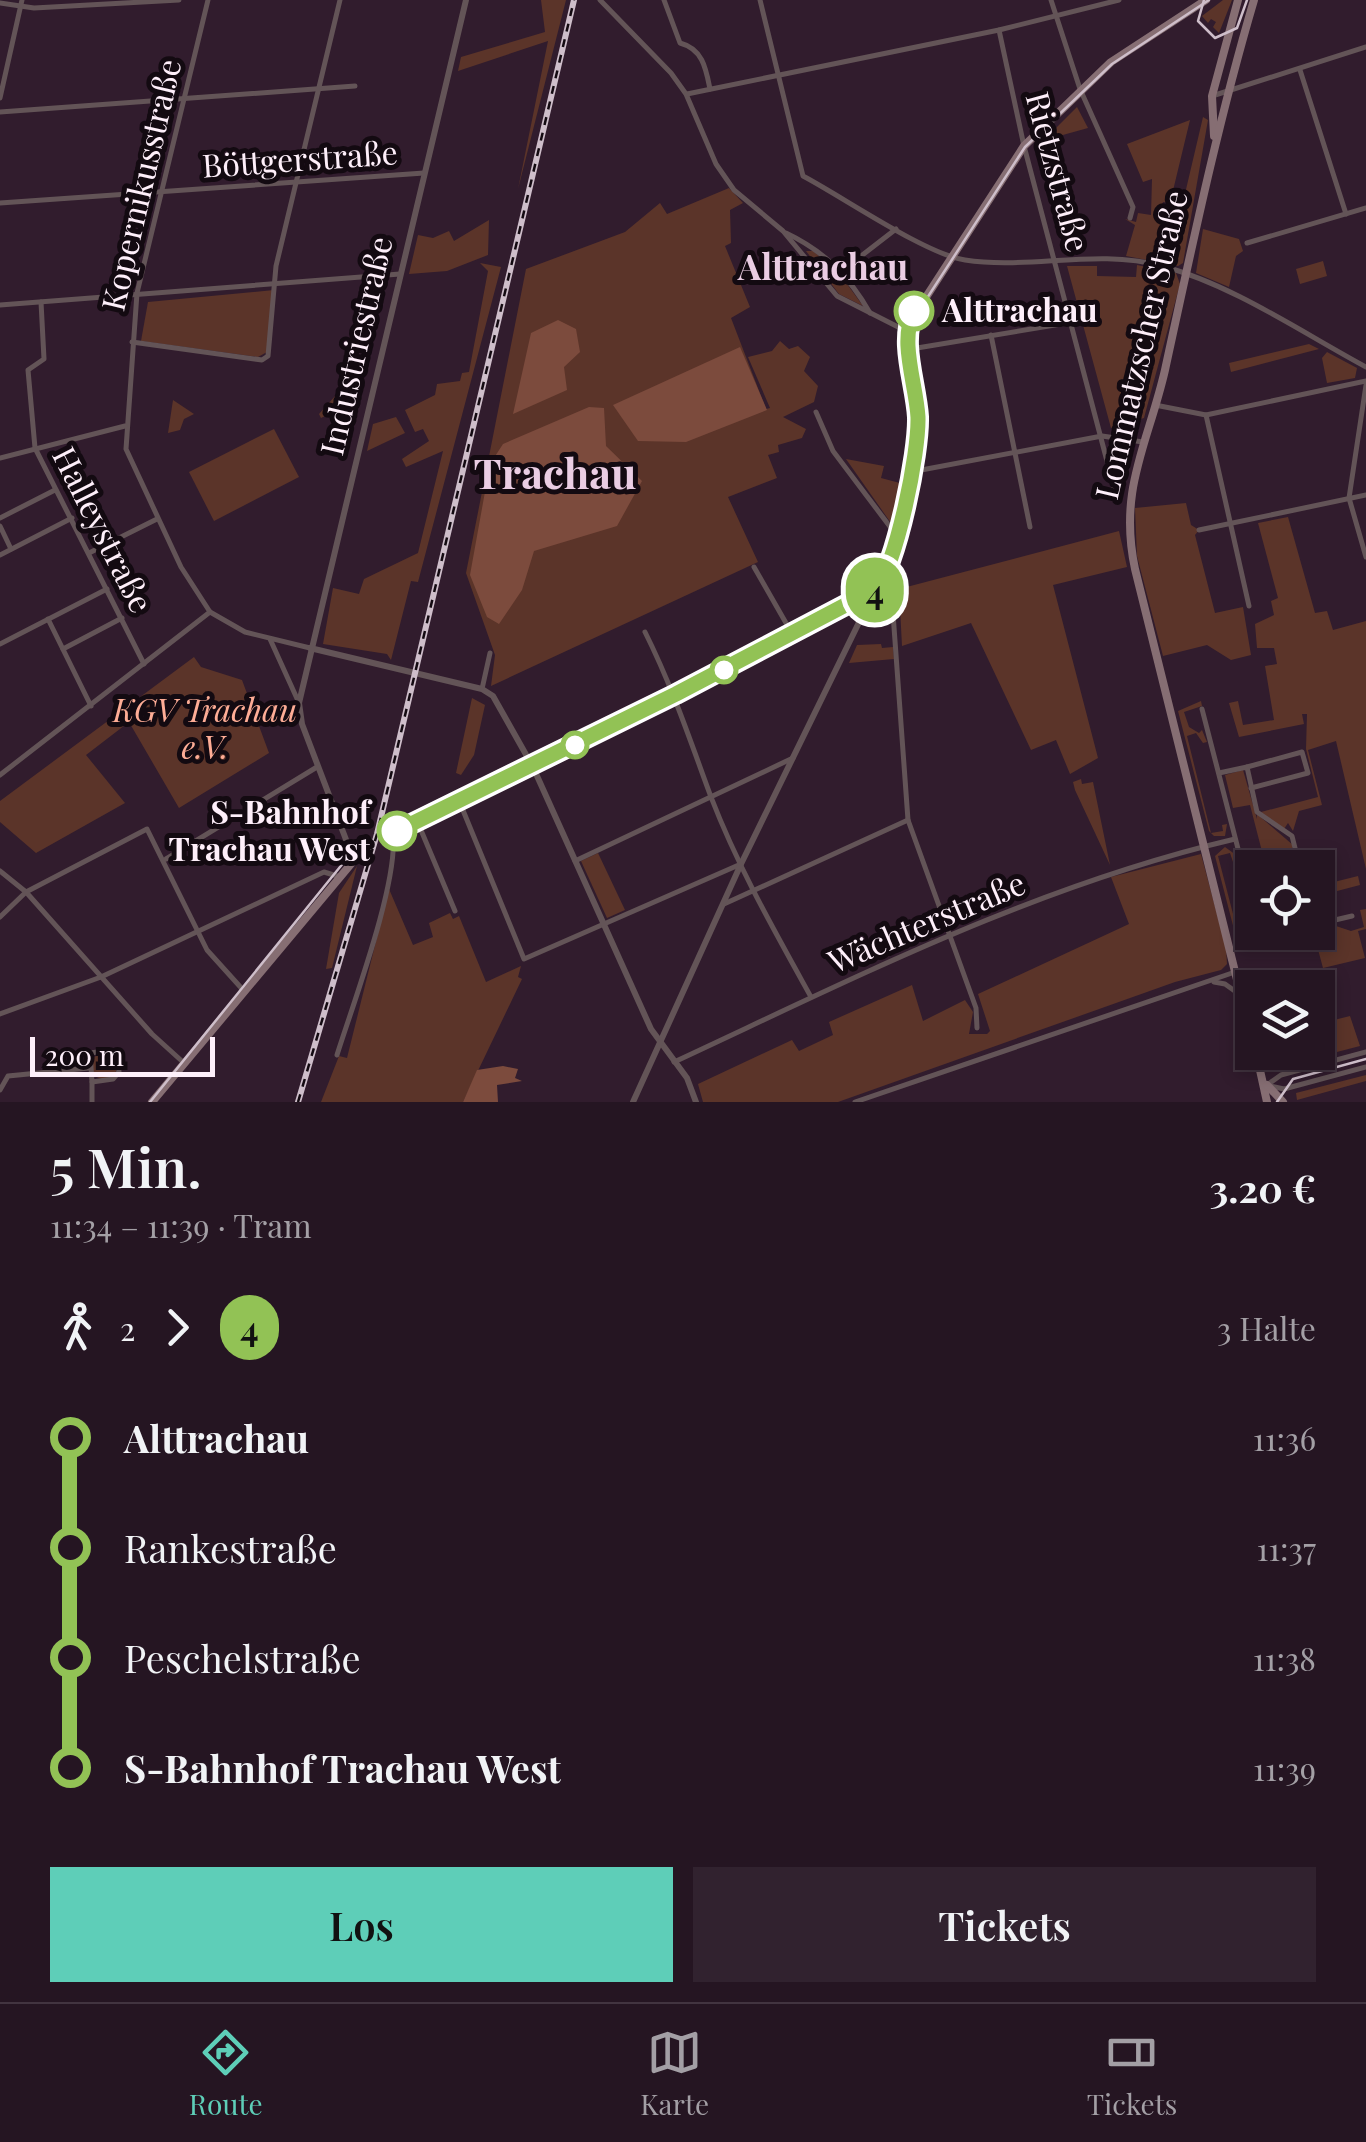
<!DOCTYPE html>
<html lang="de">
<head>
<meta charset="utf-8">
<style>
	body { margin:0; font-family:"Playfair Display",serif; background:#31222f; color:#f1f3f6; height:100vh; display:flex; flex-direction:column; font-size:38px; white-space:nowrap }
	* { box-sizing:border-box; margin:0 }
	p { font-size:32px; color:#a39fa5 }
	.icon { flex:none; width:55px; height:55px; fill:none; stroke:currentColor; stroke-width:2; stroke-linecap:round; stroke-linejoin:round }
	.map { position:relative; height:1102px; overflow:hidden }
	.details { display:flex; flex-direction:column; background:#251522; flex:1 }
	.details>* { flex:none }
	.badge { padding:0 20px; border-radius:32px; font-size:35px; line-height:65px }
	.buttons { position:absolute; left:1235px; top:850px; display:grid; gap:20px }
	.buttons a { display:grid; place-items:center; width:100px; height:100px; border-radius:0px; background:#251522; box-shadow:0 5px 15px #0003,0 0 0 2px #423440; font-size:50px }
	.scale { position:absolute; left:30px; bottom:25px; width:185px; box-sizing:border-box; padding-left:10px; border:5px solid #feeffa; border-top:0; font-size:28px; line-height:35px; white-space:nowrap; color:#feeffa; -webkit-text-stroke:8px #130a11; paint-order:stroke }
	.map>.badge { position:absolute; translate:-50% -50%; box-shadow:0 0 0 5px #fff }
	.legs { display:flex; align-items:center; gap:15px; height:110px; padding:0 50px; font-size:32px }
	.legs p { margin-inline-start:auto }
	.overview { display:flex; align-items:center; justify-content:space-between; height:170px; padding:0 50px }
	h1 { font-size:55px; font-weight:600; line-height:75px }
	.button { display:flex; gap:20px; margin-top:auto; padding:20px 50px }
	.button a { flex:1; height:115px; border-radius:0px; background:#5eceb8; color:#111; font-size:40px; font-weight:600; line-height:115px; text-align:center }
	.button a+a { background:#31222f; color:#f1f3f6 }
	ul { padding:0 50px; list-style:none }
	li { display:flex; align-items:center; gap:35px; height:110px; font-size:38px }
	li i { display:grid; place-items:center; width:15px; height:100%; margin:0 12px; background:currentColor }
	li i::after { content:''; width:25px; height:25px; margin:-12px; border:8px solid; border-radius:50%; background:#251522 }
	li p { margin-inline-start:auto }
	li:first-child i { background:linear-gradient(#0000 50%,currentColor 0) }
	li:last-child i { background:linear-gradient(currentColor 50%,#0000 0) }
	.tabs { display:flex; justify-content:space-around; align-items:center; height:140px; border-top:2px solid #423440; background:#251522; font-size:28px; color:#a39fa5 }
	.tabs a { display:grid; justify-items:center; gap:5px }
	.tabs .on { color:#5eceb8 }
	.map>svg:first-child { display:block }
	.green { fill:#5b3429 }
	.forest { fill:#7c4b3d }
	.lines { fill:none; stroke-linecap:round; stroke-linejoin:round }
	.minor { stroke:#635457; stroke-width:5 }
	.tertiary { stroke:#635457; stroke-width:6 }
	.secondary { stroke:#866e73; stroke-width:8 }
	.tram { stroke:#cebeca; stroke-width:2.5 }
	.rail-casing { stroke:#cebeca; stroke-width:6 }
	.rail { stroke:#130a11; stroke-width:2.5; stroke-dasharray:8; stroke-linecap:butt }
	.line-1-casing { stroke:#fff; stroke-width:22 }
	.line-1 { stroke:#92c255; stroke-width:15 }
	.stop-1-dot { fill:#fff; stroke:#92c255; stroke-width:5 }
	.labels { text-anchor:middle; stroke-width:10; stroke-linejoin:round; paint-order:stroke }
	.street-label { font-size:32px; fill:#feeffa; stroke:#130a11 }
	.stop-label { font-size:32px; font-weight:bold; fill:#feeffa; stroke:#130a11; text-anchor:start }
	.park-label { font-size:32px; font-style:italic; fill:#fead96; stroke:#130a11 }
	.neighbourhood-label { font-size:35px; font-weight:bold; fill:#eacde3; stroke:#130a11 }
	.district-label { font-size:42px; font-weight:bold; fill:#eacde3; stroke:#130a11 }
</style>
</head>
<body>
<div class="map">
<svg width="1366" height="1102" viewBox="0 0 1366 1102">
	<rect width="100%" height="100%" fill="#311c2d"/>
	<g class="green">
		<polygon points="541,0 566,0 518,189 548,41 458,71 461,57 545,32"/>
		<polygon points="1223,0 1232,0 1219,33 1213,27 1216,22 1211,19 1208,23 1202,16"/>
		<polygon points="1077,107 1088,128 1052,138 1051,133"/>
		<polygon points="1203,117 1208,120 1183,263 1178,266 1126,256 1135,225 1125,219 1136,222 1138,213 1151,215 1152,179 1143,182 1127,144 1190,120 1170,203 1163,202 1161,210 1180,215"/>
		<polygon points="729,188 743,203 730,210 731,243 725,246 750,307 731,318 766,409 770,408 748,357 772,351 780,341 789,349 798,346 810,357 804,371 818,386 814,402 783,417 806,429 802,438 778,445 779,452 768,455 777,478 728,497 758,562 491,686 495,655 466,573 526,269 625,232 660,203 667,214"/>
		<polygon points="489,220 488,255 447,271 409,274 418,235 433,238 449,231 454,241"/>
		<polygon points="1203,229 1239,239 1243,251 1236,256 1229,287 1196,273"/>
		<polygon points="806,251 813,251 839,273 863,306 839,294"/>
		<polygon points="1323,261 1327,276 1300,284 1296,269"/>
		<polygon points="480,263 501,267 418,582 411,581 391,660 387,654 323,644 333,588 359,594 364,579 418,553 443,451 406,467 402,459 429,441 423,429 415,432 405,410 435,395 437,384 460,381 462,373 469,372 488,271"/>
		<polygon points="1137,265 1176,273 1180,284 1144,418 1111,428 1067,266 1097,266 1097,276 1136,277"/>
		<polygon points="274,290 267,352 258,357 141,341 148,302"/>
		<polygon points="1309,344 1319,349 1231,372 1229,363"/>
		<polygon points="1327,352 1357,368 1355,378 1327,383 1322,358"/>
		<polygon points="336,395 353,396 355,403 341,410 346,420 339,424 333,412 321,418 319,414"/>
		<polygon points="173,400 194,414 184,419 180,430 168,433"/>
		<polygon points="396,417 405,433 367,451 373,424"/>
		<polygon points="274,429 299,477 214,521 189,472"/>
		<polygon points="846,459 884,466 881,478 900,483 891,523"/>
		<polygon points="1186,503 1191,525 1199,530 1195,535 1215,613 1243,607 1251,655 1231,660 1207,645 1163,656 1137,556 1135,508"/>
		<polygon points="1288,517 1315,613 1327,611 1333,630 1366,621 1366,869 1336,741 1308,750 1322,805 1299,811 1293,831 1288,823 1284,829 1261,812 1318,797 1306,749 1307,714 1302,714 1304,724 1239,737 1229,703 1238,701 1243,725 1274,720 1265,666 1277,664 1274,648 1257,648 1255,624 1274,615 1271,601 1278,598 1258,523"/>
		<polygon points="1119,531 1127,567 1053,585 1098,758 1070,774 1056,740 1031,750 971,623 902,646 899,589"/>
		<polygon points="881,644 882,648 893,647 894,659 849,663 857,645"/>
		<polygon points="194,657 201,667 242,680 269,753 179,808 129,722 86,755 125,803 36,853 0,822 0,801"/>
		<polygon points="472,698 485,705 474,755 461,775 456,773"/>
		<polygon points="1201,701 1202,706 1184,712 1189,727 1199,733 1202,730 1207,742 1203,743 1196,733 1187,736 1211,833 1223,831 1222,825 1227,824 1225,836 1214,836 1209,831 1178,711"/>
		<polygon points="1243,770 1257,819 1257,814 1293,845 1287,867 1266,867 1250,805 1233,808 1225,775"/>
		<polygon points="1081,779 1082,784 1093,782 1110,865 1075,790 1073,782"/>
		<polygon points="1225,847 1236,855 1241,886 1230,853 1218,856 1239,937 1251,934 1242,890 1252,917 1252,932 1265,933 1260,940 1242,944 1237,941 1215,856"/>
		<polygon points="598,853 625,910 607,918 581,861"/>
		<polygon points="1201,854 1226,948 1227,964 1221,970 1175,982 838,1102 703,1102 698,1084 792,1040 799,1051 833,1035 829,1022 912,985 923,1021 965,1000 973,1012 969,1034 987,1034 990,1031 978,994 1129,924 1111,877"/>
		<polygon points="357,866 332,968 326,969 339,893"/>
		<polygon points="1358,876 1360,885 1318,896 1318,886"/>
		<polygon points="389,889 413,945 433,937 429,923 450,913 453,919 459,916 486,982 521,966 518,977 522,979 463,1102 321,1102 339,1056 347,1058"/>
		<polygon points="1366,909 1366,929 1358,931 1365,958 1323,968 1316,942 1298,946 1296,938 1326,930 1329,938 1337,936 1330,924 1351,931 1364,927 1360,910"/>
		<polygon points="1350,1016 1360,1046 1279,1067 1270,1062 1266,1053 1318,1052 1318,1024"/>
		<circle cx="104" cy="1066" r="13"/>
		<polygon points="1366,1075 1366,1081 1297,1100 1296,1093"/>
	</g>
	<g class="forest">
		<polygon points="558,320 576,329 580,352 564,367 567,390 513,414 531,333"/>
		<polygon points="740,347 767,410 686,442 638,441 613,405"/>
		<polygon points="589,407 604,408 606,446 642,481 617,526 534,551 522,590 499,624 487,617 470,575 490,464 503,444"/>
		<polygon points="503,1066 518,1069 515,1078 522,1081 497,1085 498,1102 463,1102 477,1070"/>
	</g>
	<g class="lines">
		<g class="minor">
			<polyline points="208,0 137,293 126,449 181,567 210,612 245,632 310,648"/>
			<polyline points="600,0 671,73 686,94 716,164 734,190 783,231 837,296 910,333"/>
			<path d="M664 0 680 43C703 49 706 69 710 89"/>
			<path d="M760 0 803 176C843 197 925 254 965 260 1029 270 1097 248 1162 266 1233 285 1301 332 1366 367"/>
			<polyline points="1051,0 1080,89 1133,207 1130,218"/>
			<polyline points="0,3 34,8 179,0"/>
			<polyline points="999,30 1024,146 1117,499"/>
			<polyline points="1300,70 1346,214"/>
			<polyline points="687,94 999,30 1119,0"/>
			<polyline points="1212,96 1366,47"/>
			<polyline points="0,98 22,0"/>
			<polyline points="0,112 355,86"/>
			<polyline points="0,203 424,173"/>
			<path d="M786 233C824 251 849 276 870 313"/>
			<polyline points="1247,243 1366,208"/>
			<polyline points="843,270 896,229"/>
			<polyline points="41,302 44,359 28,370 35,448 144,664"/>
			<polyline points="0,305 400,274"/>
			<polyline points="991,335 1030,527"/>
			<polyline points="132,342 262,360 268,356 276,266 340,0"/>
			<polyline points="911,349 1073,322"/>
			<polyline points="1366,385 1349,498 1366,557"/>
			<polyline points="1155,405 1206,415 1366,381"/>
			<polyline points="816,412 833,451 897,536"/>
			<polyline points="1206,415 1249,606"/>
			<polyline points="0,458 125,426"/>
			<polyline points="916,471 1102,436 1143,442"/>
			<polyline points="0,518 55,490"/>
			<polyline points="0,526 11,549"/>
			<polyline points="1199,530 1366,495"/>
			<polyline points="89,553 157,519"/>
			<polyline points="0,555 72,518"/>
			<polyline points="754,567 794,637"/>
			<polyline points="890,572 908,820 976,1008 977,1028"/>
			<polyline points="48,619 91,706"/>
			<path d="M645 632C672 686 690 740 711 797 738 867 775 932 811 997"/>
			<polyline points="270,639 299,703"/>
			<polyline points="0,644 107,589"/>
			<polyline points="63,649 122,618"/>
			<polyline points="482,689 490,653"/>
			<polyline points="1202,709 1252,903"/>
			<polyline points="1247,767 1302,752 1308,773 1251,788"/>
			<polyline points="1219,773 1247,767 1257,812 1292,836 1300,868"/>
			<polyline points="0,775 210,612"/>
			<polyline points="460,803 524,959 741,864"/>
			<polyline points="418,823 455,911"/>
			<polyline points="166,859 317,767"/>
			<polyline points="575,861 793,758"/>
			<polyline points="1289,868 1294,851"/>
			<polyline points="0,871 26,892 152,1034 184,1063"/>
			<polyline points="724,904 908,820"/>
			<polyline points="0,917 26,892 147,829 207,950 244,991"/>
			<polyline points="1318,924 1352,916"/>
			<polyline points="1269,932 1282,932"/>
			<polyline points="1214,982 1225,984 1239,994"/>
			<polyline points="0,1014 101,977 324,872 337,876"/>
			<polygon points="105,1051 118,1057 119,1072 113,1079 92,1082 90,1053"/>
			<path d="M337 1055C353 1004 398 884 393 835"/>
			<path d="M674 1062C859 976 1035 886 1235 839"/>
			<polyline points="1267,1085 1281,1075 1366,1052"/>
			<polyline points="1270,1086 1284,1089 1366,1067"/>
			<polyline points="0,1090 8,1076 89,1068"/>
			<polyline points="92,1102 92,1082"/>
			<polyline points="855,1102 1235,972"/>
		</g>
		<g class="tertiary">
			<polyline points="310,648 482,689 493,696 533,767 651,1029 687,1078 696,1102"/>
			<polyline points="353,858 302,724 299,703 466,0"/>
			<polyline points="633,1102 741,864 867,606 866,597"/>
		</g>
		<g class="secondary">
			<polyline points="1214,136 1212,96 1238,0"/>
			<path d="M388 838 794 637 874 592 889 570C902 516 924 458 918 403 915 373 903 339 917 311L1024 146 1111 62 1206 0"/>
			<polyline points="368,847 372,845"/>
			<path d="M1252 1040 1135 569C1118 489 1148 444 1165 370 1192 246 1218 122 1254 0"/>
			<polyline points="1256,1052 1267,1102"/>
			<polyline points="1267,1085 1283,1102"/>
			<polyline points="152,1102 361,852"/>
		</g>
		<g class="tram">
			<polyline points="1204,0 1198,21 1215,38 1237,28 1247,0"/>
			<path d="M387 840C453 806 869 615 886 581 902 549 922 453 921 417 920 384 903 343 918 312L1025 147 1112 64 1209 0"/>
			<polyline points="150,1102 344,862 362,848"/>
			<polyline points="1277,1102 1293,1079 1366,1059"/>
		</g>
		<g class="rail-casing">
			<polyline id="rail" points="298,1102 377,834 574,0"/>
		</g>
		<use href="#rail" class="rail"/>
	</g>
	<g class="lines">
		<g class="line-1-casing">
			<path id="line-1" d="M397 831 676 694 876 589C897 562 919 453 918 417 916 383 899 342 914 311"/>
		</g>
		<use href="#line-1" class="line-1"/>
	</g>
	<g class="stop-1-dot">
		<circle cx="914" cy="311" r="18"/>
		<circle cx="724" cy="670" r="12"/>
		<circle cx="575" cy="745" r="12"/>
		<circle cx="397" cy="831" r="18"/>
	</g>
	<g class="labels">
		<g class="street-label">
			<text transform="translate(300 160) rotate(-4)" y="11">Böttgerstraße</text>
			<text transform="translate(1057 172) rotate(75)" y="11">Rietzstraße</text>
			<text transform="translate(142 185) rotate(-77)" y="11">Kopernikusstraße</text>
			<text transform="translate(1142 345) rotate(-77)" y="11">Lommatzscher Straße</text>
			<text transform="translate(357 346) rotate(-77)" y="11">Industriestraße</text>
			<text transform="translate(102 530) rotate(63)" y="11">Halleystraße</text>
			<text transform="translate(927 923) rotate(-23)" y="11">Wächterstraße</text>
		</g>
		<g class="stop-label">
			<text x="942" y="322">Alttrachau</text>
			<text x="370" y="824" text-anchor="end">S-Bahnhof<tspan x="370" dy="37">Trachau West</tspan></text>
		</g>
		<g class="park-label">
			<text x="205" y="722">KGV Trachau<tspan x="205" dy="37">e.V.</tspan></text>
		</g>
		<g class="neighbourhood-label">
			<text x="823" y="280">Alttrachau</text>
		</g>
		<g class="district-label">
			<text x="555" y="489">Trachau</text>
		</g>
	</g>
</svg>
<div class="buttons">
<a><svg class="icon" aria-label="locate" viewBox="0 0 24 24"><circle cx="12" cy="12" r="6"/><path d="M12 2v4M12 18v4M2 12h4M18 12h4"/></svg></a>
<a><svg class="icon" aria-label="layers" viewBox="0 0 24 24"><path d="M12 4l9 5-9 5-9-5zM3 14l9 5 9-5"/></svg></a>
</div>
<div class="scale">200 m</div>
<b class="badge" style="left:875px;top:590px;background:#92c255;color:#111">4</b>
</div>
<section class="details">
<div class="overview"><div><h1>5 Min.</h1><p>11:34 – 11:39 · Tram</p></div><b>3.20 €</b></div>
<div class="legs"><svg class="icon" aria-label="walk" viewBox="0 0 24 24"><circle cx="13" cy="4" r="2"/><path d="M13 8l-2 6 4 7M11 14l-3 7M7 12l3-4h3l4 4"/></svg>2<svg class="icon" aria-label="forward" viewBox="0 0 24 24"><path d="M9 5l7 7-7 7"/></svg><b class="badge" style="background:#92c255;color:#111">4</b><p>3 Halte</p></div>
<ul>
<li><i style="color:#92c255"></i><b>Alttrachau</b><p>11:36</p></li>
<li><i style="color:#92c255"></i><span>Rankestraße</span><p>11:37</p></li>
<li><i style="color:#92c255"></i><span>Peschelstraße</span><p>11:38</p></li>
<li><i style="color:#92c255"></i><b>S-Bahnhof Trachau West</b><p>11:39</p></li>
</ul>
<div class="button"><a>Los</a><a>Tickets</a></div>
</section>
<nav class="tabs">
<a class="on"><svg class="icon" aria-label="directions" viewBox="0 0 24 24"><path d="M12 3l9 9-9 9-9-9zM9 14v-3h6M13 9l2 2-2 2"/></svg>Route</a>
<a><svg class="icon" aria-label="map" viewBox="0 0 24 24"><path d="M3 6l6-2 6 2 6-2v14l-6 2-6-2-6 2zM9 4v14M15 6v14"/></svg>Karte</a>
<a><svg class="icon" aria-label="tickets" viewBox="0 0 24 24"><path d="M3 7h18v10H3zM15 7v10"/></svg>Tickets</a>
</nav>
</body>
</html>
